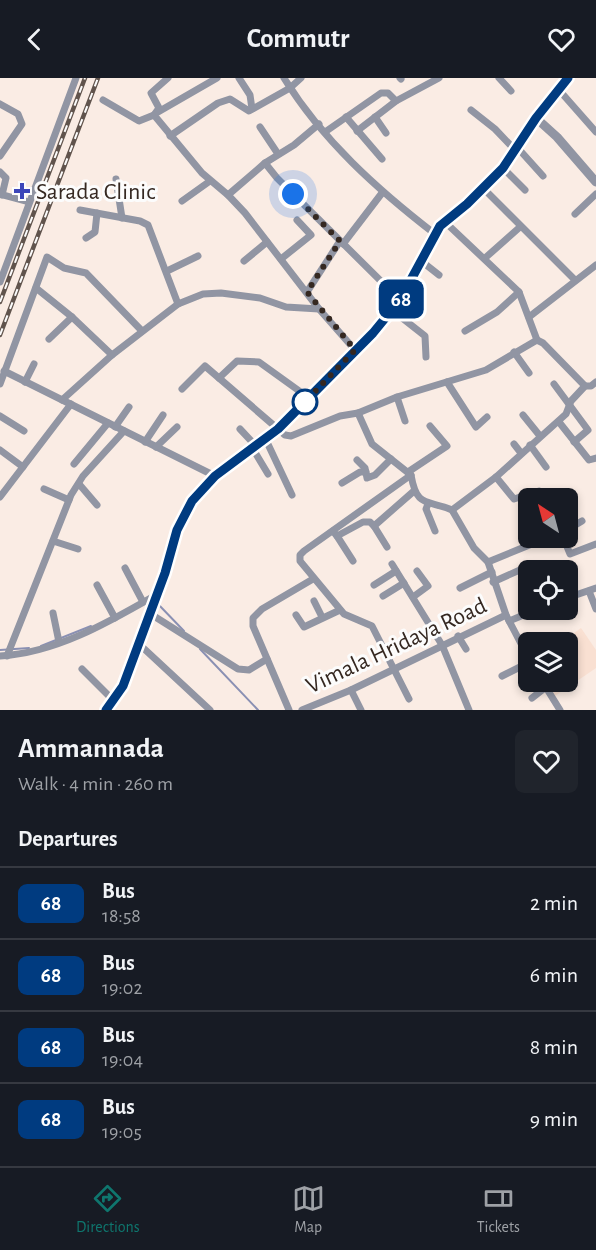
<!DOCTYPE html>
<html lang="en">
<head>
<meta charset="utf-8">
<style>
	body { margin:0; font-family:"Alegreya Sans",sans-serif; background:#20242c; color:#f1f3f6; height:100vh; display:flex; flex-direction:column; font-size:22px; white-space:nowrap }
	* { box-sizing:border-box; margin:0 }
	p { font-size:20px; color:#9ea1a6 }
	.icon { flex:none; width:33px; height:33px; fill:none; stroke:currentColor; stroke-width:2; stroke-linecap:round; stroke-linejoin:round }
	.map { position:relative; height:632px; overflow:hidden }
	.sheet { display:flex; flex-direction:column; background:#171b24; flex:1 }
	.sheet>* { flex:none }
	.badge { padding:0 12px; border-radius:9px; font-size:21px; line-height:39px }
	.needle { width:39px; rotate:324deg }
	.fabs { position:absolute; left:518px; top:410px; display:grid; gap:12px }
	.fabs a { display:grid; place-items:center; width:60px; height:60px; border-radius:9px; background:#171b24; box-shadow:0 3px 9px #0003; font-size:30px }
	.you { position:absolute; width:30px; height:30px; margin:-15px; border:4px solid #fff; border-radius:50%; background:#1a73e8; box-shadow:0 0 0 9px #1a73e833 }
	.map>.badge { position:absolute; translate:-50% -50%; box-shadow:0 0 0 3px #fff }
	h2 { padding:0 18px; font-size:22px; line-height:54px }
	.round { display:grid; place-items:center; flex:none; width:63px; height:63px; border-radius:9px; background:#20242c }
	.head { display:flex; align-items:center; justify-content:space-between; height:102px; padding:0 18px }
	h1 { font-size:28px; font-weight:600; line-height:45px }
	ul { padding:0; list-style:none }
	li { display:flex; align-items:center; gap:18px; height:72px; padding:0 18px; border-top:2px solid #363941 }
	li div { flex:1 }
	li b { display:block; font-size:22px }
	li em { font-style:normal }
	li .badge { min-width:66px; font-weight:700; text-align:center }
	header { display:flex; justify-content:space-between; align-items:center; height:78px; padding:0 18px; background:#171b24; font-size:27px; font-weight:600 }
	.tabs { display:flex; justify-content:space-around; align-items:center; height:84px; border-top:2px solid #363941; background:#171b24; font-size:16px; color:#9ea1a6 }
	.tabs a { display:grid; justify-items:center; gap:3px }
	.tabs .active { color:#0f766e }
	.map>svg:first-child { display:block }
	.built { fill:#f9e0d2 }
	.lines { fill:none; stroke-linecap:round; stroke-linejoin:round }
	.stream { stroke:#8a90b3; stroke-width:2 }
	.minor { stroke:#9195a3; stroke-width:7 }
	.tertiary { stroke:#9195a3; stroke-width:9 }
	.secondary { stroke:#656a7e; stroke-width:10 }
	.rail-casing { stroke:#61544d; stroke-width:4.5 }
	.rail { stroke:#fcfcfc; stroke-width:2; stroke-dasharray:7; stroke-linecap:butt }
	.line-casing { stroke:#fff; stroke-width:14 }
	.line { stroke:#003b80; stroke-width:9 }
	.walk { stroke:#352821; stroke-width:6; stroke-dasharray:0 10.8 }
	.poi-dot { fill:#3c45b9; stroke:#fcfcfc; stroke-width:2 }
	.stop-dot { fill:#fff; stroke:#003b80; stroke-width:3 }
	.labels { text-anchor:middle; stroke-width:6; stroke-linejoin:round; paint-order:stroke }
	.poi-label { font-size:24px; fill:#352821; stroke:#fcfcfc; text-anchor:start }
	.street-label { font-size:24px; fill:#352821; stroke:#fcfcfc }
</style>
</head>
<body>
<header><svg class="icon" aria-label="back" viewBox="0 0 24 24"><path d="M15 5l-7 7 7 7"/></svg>Commutr<svg class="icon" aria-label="heart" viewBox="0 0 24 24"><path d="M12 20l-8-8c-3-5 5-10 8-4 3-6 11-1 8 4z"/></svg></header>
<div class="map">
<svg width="596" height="632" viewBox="0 0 596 632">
	<rect width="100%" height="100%" fill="#faece4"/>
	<polygon class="built" points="581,550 596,572 596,590 555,618 545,603 567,603 567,564 562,564"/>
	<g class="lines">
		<g class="stream">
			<polyline points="157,525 184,553"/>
			<polyline points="41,568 91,548"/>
			<polyline points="200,571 258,632"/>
			<polyline points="0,572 29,570"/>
		</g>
		<g class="minor">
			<polyline points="168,0 151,15 159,30 154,37 202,95 228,117 245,135 319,231 355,272"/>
			<polyline points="239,0 250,17 252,31"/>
			<path d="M284 0C322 62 378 112 435 156"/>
			<polyline points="400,0 401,1"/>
			<polyline points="499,0 511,13"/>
			<polyline points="559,12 596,54"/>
			<polyline points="103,22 139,43 154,37"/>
			<polyline points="0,26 18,36 22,46 0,78"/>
			<polyline points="471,32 495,51 514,71"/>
			<polyline points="158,34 217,0"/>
			<polyline points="346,39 382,81"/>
			<polyline points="375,39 386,55"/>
			<polyline points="260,49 278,76"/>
			<polyline points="357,53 396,23"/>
			<polyline points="325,54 381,15 388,15 396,23 439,0"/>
			<polyline points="170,58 218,25 230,21 249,33 290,10 301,0"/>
			<polyline points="516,68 543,98"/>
			<polyline points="265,85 294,67 319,46"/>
			<polyline points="503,90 525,112"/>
			<polyline points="0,94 6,100 2,117"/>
			<polyline points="116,101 122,140"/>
			<polyline points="483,110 575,202"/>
			<polyline points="0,116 29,124"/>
			<polyline points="228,117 265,85 277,100 400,222"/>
			<polyline points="182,123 210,103"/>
			<polyline points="80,132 140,143 148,147 178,226"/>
			<polyline points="575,136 596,116"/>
			<polyline points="445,144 519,214 537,262"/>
			<polyline points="86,160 95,154 97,135"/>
			<polyline points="343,166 382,115"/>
			<polyline points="485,180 520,149"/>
			<polyline points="281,181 311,157 297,142"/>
			<polyline points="420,182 439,197"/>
			<polyline points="244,183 267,164"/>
			<polyline points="167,193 198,178"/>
			<polyline points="0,204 76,0"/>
			<polyline points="36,210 72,239 112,277 62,322"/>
			<polyline points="307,214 340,163"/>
			<polyline points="392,232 425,258 426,279"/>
			<polyline points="529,239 596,187"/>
			<polyline points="465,253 497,234 519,214"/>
			<polyline points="49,261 72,239"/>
			<polyline points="514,274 529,295"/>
			<polyline points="112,277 178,226 203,216 221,215 260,220 286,229 319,231"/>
			<polyline points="4,293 215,398"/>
			<polyline points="219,300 237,283 259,284 309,320"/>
			<polyline points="25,304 34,286"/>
			<polyline points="447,304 476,349 487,339"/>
			<polyline points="0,306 47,179 64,190 86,195 142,253"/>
			<polyline points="554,306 588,352 574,364"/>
			<path d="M182 311 205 288 285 357 291 358 340 338 358 335 372 366 411 397C417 431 427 421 452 432L474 470 488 484 506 537 528 579"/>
			<polyline points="397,319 405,343"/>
			<polyline points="358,335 397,319 486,292 537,262 543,265 585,308"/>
			<polyline points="523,337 540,358"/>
			<polyline points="0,338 24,353"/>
			<polyline points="559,344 589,382 596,380"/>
			<polyline points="115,349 129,329"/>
			<polyline points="240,351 256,368"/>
			<polyline points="266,362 292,417"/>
			<polyline points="145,364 163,337"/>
			<polyline points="514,366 521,375"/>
			<polyline points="530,367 546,389"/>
			<polyline points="156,369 177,349"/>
			<polyline points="253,371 268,396"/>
			<polyline points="0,372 23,389"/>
			<polyline points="357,382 365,390 367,400 375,397 391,381"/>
			<polyline points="74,386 108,345"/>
			<polyline points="408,394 447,368 430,348"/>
			<polyline points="496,399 514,421 539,413 542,420"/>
			<polyline points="342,405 360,394 366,394"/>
			<polyline points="79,406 97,427"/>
			<polyline points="44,411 69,422"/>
			<polyline points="0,419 71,326"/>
			<polyline points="548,420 560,415"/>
			<polyline points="428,426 426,431 435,453"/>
			<polyline points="452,432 496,399 566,336 571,323 585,308 591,308 596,304"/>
			<polyline points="374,448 387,469"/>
			<polyline points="567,452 582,443"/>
			<polyline points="333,453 337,458 363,444 370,444 374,448 414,413"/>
			<polyline points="337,458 353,483"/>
			<polyline points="563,459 570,476 596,466"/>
			<polyline points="53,463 78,471"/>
			<polyline points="488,484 549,459"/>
			<polyline points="392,486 442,567 469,632"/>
			<polyline points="125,490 143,524"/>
			<polyline points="493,504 531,487"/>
			<polyline points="97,507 115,540"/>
			<polyline points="374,507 396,493"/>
			<polyline points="460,510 492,494"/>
			<polyline points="589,513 596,531"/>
			<polyline points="383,518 404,505"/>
			<polyline points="413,519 428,508 417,493"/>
			<polyline points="567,520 596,510"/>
			<polyline points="314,523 322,539"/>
			<polyline points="53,535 59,564"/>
			<polyline points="149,535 238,591 249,592 267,581"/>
			<polyline points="296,537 304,549 340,532"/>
			<polyline points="509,543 538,531"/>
			<polyline points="458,558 466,571"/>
			<polyline points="139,566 210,632"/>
			<path d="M0 578C56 575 109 544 156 517"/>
			<polyline points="7,578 71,417 83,398 124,353"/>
			<polyline points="82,591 113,622"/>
			<polyline points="502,598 528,585"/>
			<polyline points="542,603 560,632"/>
			<polyline points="351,612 361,632"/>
			<polyline points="532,620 546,609"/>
			<polyline points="409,621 372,548 344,536 300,483 300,477 304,473 411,397"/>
			<polyline points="289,632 253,548 253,540 262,531 313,501"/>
			<polyline points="302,632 351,612 506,537"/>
		</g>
		<polyline class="tertiary" points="536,40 557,59 596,104"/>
		<polyline class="secondary" points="106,632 123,608 165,495 177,452 192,423 215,398 278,351 373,255 400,222 440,148 467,126 503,90 536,40 568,0"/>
		<g class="rail-casing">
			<g id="rail">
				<polyline points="0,224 85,0"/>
				<polyline points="0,257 98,0"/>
			</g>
		</g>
		<use href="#rail" class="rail"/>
	</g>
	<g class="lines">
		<g class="line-casing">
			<polyline id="line" points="106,632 123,608 165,495 177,452 192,423 215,398 278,351 373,255 400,222 440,148 467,126 503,90 536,40 568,0"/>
		</g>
		<use href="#line" class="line"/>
		<polyline class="walk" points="293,116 340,163 307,214 355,272 305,324"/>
	</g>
	<path class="poi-dot" d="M19 104h6v6h6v6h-6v6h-6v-6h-6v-6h6z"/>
	<circle class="stop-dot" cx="305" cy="324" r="12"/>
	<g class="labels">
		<g class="poi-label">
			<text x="36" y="121">Sarada Clinic</text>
		</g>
		<g class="street-label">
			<text transform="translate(396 567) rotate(-25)" y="8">Vimala Hridaya Road</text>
		</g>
	</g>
</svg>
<div class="fabs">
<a><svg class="needle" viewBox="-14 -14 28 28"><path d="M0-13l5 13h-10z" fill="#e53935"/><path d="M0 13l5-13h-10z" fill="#9ea1a6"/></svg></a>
<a><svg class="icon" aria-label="locate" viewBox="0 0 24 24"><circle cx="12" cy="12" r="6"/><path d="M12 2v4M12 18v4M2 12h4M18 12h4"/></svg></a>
<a><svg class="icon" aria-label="layers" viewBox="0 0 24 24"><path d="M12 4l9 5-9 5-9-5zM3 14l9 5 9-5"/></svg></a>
</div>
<div class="you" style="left:293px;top:116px"></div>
<b class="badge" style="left:401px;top:221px;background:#003b80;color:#fff">68</b>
</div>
<section class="sheet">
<div class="head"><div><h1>Ammannada</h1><p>Walk · 4 min · 260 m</p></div><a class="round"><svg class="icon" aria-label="heart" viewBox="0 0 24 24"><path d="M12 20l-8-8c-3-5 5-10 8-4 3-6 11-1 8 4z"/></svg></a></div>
<h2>Departures</h2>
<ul>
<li><span class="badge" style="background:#003b80;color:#fff">68</span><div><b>Bus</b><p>18:58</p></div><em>2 min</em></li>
<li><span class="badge" style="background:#003b80;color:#fff">68</span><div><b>Bus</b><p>19:02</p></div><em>6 min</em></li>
<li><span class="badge" style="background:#003b80;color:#fff">68</span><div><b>Bus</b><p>19:04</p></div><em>8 min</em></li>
<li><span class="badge" style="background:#003b80;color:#fff">68</span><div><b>Bus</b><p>19:05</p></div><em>9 min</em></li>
</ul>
</section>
<nav class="tabs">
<a class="active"><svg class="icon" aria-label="directions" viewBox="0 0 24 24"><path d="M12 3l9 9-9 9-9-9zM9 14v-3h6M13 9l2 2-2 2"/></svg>Directions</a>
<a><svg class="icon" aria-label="map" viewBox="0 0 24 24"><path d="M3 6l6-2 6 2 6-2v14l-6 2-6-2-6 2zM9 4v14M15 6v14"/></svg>Map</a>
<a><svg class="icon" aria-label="tickets" viewBox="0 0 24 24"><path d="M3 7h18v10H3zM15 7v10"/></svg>Tickets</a>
</nav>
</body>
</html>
